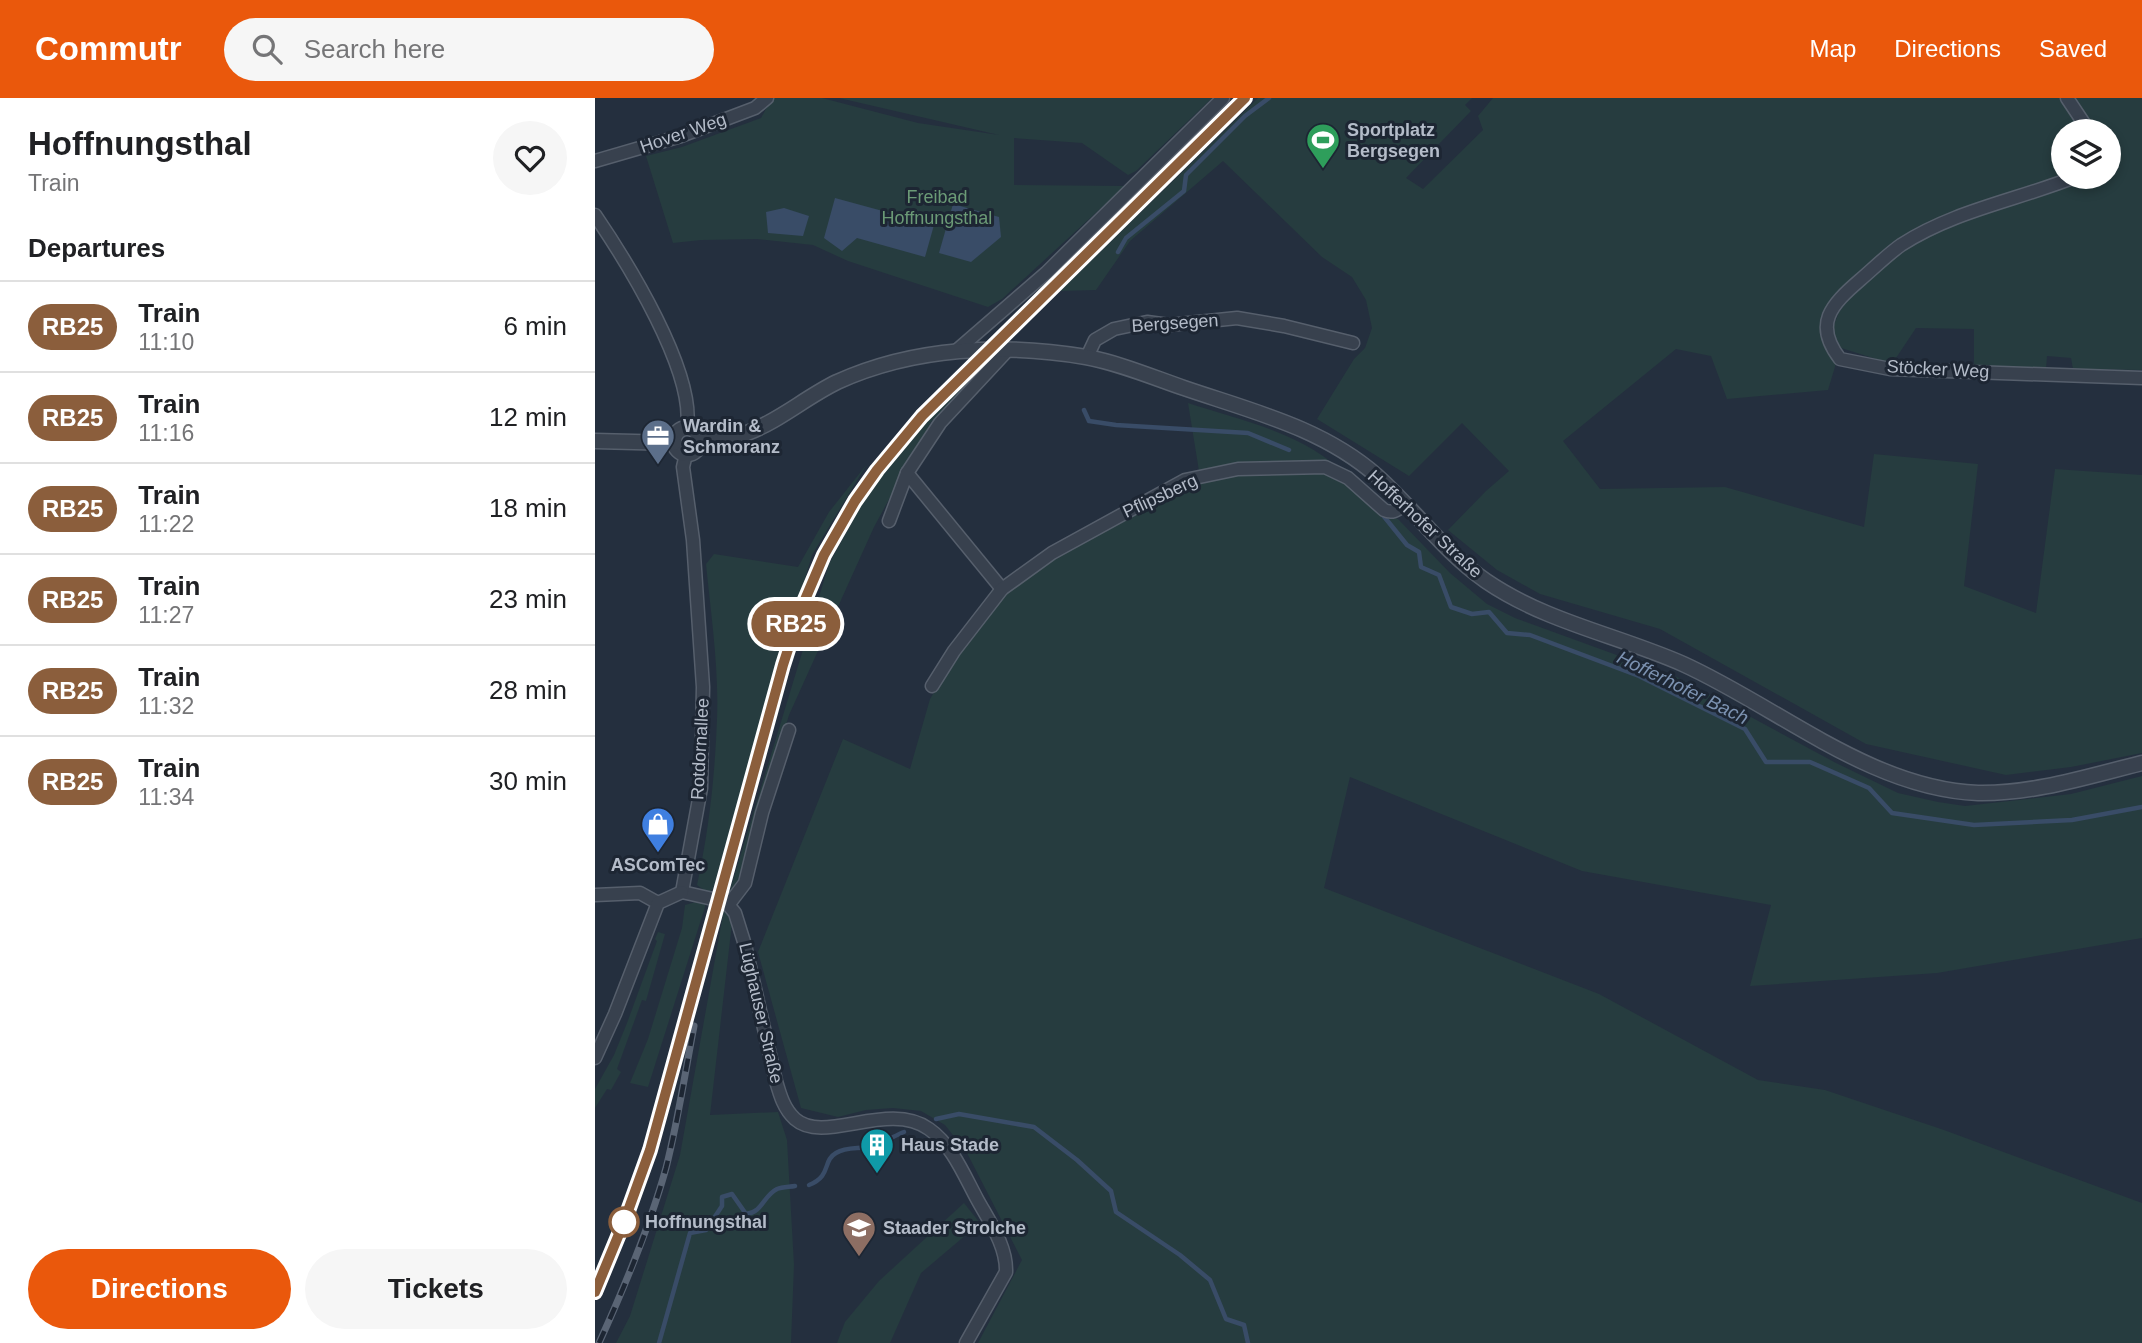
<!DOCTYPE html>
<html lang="en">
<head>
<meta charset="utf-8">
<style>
	body { margin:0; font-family:Helvetica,sans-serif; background:#f6f6f6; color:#202124; height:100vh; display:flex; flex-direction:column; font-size:26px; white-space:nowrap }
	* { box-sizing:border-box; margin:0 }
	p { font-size:23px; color:#757577 }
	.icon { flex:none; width:38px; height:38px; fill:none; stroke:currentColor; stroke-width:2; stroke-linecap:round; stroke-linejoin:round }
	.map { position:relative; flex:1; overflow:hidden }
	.details { display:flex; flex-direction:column; background:#fff; width:595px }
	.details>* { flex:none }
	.badge { padding:0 14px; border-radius:23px; font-size:24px; line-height:46px }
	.fabs { position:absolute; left:1456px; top:21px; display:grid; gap:14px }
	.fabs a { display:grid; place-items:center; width:70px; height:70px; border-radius:50%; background:#fff; box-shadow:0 4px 10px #0003; font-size:35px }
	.map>.badge { position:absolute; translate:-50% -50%; box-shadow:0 0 0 4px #fff }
	h2 { padding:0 28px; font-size:26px; line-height:63px }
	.round { display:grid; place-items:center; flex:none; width:74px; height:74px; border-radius:37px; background:#f6f6f6 }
	.overview { display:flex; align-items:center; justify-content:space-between; height:119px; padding:0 28px }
	h1 { font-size:33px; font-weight:700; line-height:52px }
	.button { display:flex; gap:14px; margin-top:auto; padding:14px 28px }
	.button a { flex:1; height:80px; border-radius:42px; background:#ea580c; color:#fff; font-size:28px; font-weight:700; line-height:80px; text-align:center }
	.button a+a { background:#f6f6f6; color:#202124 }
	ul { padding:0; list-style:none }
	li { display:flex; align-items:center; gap:21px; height:91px; padding:0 28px; border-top:2px solid #e0e0e0 }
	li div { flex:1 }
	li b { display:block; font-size:26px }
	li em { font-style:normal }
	li .badge { min-width:77px; font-weight:700; text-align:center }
	header { display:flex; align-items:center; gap:42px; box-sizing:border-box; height:98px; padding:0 35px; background:#ea580c; color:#fff }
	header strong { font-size:33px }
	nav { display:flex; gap:38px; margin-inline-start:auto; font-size:24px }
	.search { width:490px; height:63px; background:#f6f6f6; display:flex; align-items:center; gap:18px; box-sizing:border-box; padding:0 24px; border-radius:38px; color:#757577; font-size:26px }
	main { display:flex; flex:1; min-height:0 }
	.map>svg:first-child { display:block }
	.green { fill:#263c3f }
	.water { fill:#394c67 }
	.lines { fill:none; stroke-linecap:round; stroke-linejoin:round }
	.stream { stroke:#394c67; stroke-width:4.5 }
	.minor-casing { stroke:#565f6c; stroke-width:15 }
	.tertiary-casing { stroke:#565f6c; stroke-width:17 }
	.minor { stroke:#38414e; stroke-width:12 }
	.tertiary { stroke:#38414e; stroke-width:14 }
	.rail-casing { stroke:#5a6575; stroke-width:7 }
	.rail { stroke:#1d2633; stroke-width:4.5; stroke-dasharray:13; stroke-linecap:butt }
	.line-casing { stroke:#fff; stroke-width:16 }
	.line { stroke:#8b5e3c; stroke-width:10 }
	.stop-dot { fill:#fff; stroke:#8b5e3c; stroke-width:3.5 }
	.labels { text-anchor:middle; stroke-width:6; stroke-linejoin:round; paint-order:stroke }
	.poi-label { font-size:18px; font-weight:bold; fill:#b4bcc9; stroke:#1d2633; text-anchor:start }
	.street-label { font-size:18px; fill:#b4bcc9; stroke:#1d2633 }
	.park-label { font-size:18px; fill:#6b9a76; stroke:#1d2633 }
	.stop-label { font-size:18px; font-weight:bold; fill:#b4bcc9; stroke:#1d2633; text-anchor:start }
	.water-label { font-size:19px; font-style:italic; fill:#7c92b1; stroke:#1d2633 }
</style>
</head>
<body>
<header>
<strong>Commutr</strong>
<div class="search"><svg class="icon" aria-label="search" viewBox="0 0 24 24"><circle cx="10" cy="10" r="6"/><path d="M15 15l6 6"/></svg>Search here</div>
<nav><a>Map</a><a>Directions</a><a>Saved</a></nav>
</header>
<main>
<section class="details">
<div class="overview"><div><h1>Hoffnungsthal</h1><p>Train</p></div><a class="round"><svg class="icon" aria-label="heart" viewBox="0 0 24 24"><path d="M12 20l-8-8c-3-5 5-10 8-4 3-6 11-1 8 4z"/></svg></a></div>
<h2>Departures</h2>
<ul>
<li><span class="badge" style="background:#8b5e3c;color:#fff">RB25</span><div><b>Train</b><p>11:10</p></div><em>6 min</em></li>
<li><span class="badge" style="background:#8b5e3c;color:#fff">RB25</span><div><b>Train</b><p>11:16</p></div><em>12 min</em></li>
<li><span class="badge" style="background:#8b5e3c;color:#fff">RB25</span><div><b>Train</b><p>11:22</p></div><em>18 min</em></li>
<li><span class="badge" style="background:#8b5e3c;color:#fff">RB25</span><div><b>Train</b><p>11:27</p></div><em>23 min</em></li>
<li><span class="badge" style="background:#8b5e3c;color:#fff">RB25</span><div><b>Train</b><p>11:32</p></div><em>28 min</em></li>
<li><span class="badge" style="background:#8b5e3c;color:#fff">RB25</span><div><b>Train</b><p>11:34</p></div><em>30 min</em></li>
</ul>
<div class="button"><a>Directions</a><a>Tickets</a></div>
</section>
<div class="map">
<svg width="1547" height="1245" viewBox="0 0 1547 1245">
	<rect width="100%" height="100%" fill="#242f3e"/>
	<g class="green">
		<polygon points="177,0 227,0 323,25 404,37 244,0 617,0 541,73 533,77 487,45 419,40 419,87 530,88 407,201 393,209 253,163 218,147 162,141 106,142 78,145 51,58 87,49 166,20"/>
		<path d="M663 0H877L870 7 876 13 811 80 828 91 888 32 883 18 898 0H1467L1489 33H1468V79L1298 146 1226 225C1226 241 1229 250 1242 262L1233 292 1132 301 1116 258 1081 251 968 343 1005 391 1130 389 1269 429 1279 356 1383 366 1369 488 1441 515 1460 371 1547 377V655L1476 669 1411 677 1271 646 1065 531 945 496 902 472 853 432 891 393 914 373 867 325 814 378 722 321 759 261 770 250 777 230 771 202 757 179 727 159 628 63 535 143 501 192 465 193Z"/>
		<polygon points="1478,0 1547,0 1547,272 1478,271 1476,260 1452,258 1451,271 1379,269 1379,231 1321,230 1297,266 1243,249 1238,239 1239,227 1244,214 1260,193 1312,150 1359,126 1488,79 1514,79 1514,33 1497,33"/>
		<polygon points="385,267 391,271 336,324 279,429 194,617 139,799 134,795 234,466 290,364"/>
		<path d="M593 305C642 321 704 334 743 370L636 368 604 373Z"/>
		<path d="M272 366 217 457 118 791 113 795 102 787C114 732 120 677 122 621 124 570 116 517 111 466L119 456 203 469 234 414Z"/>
		<polygon points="727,373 748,383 786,416 803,421 855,475 892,506 920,520 1082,579 1241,665 1303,695 1343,704 1370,708 1476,696 1547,678 1547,840 1342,875 1155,888 1176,807 987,773 755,679 729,790 1004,896 1163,982 1230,992 1349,1032 1547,1105 1547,1245 383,1245 427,1162 372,1055 350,1027 326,1013 298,1010 271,1012 243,1019 206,1010 163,854 248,641 315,671 335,601 352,573 408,496 434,474 571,396 617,377"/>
		<polygon points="104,803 110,804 110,809 53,989 35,985 53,941 87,830 90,807"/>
		<polygon points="129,811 137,825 115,1017 183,1014 192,1042 199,1167 196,1245 21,1245 35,1218 85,1057"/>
		<polygon points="63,834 70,836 51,903 47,902 22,971 26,974 16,992 12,991 0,1010 0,991 19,957 32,925 62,843 60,841"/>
		<polygon points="369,1105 385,1125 326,1175 295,1245 242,1245 250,1224 284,1183"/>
	</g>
	<g class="water">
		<polygon points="240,100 339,127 330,159 262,140 247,153 229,140"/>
		<polygon points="358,106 404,119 406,139 376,164 344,155"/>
		<polygon points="189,110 214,118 208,138 173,135 171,114"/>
	</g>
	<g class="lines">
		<g class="stream">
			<polyline points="523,154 531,140 589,93 591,77 650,18 674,0"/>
			<polyline points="489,312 494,323 521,327 653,335 694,352"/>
			<polyline points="787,416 812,447 824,454 826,469 844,477 856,509 877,516 894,514 912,535 935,537 1044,578 1150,631 1171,664 1215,664 1274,690 1297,715 1379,727 1477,722 1547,709"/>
			<polyline points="341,1021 364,1016 439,1029 482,1062 516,1093 521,1114 585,1157 615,1182 631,1221 649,1227 653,1245"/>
			<path d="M214 1087C237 1078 227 1063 241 1055 251 1049 262 1051 273 1049 282 1048 299 1038 309 1034"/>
			<path d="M64 1245 95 1135 111 1132 127 1108V1099L137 1096 151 1116C168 1114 168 1098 182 1091 187 1089 195 1089 200 1088"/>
		</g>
		<g class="minor-casing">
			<g id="minor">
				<polyline points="1472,0 1494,33"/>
				<polyline points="0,63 86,38 160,10 172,0"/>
				<path d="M1480 79C1422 102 1358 113 1306 147 1292 157 1279 170 1265 182 1236 207 1218 226 1245 261L1295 271 1547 280"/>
				<path d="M0 117C32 164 100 273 92 329"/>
				<polyline points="361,253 451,175 628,0"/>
				<polyline points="492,259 500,242 519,231 552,224 574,227 642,220 689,228 758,245"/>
				<polyline points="312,375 407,491"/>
				<polyline points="294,423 312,375 345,325 412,253"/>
				<path d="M337 588 359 553 407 491 457 455 590 382 643 371 730 369 753 380 789 412C798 416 802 412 810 406"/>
				<path d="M87 794 131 804 140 815 150 847 181 983C185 997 189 1011 200 1021 229 1047 293 1002 334 1031 357 1047 369 1077 382 1101 394 1123 412 1148 411 1174L371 1245"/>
				<polyline points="87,794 106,690 108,589 98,442 88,369 91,356"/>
				<polyline points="0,797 45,795 63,805"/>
				<polyline points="134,806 150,785 167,715 194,632"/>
				<polyline points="0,960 20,916 63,805 87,794"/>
			</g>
		</g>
		<g class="tertiary-casing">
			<g id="tertiary">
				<circle cx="92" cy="343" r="13"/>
				<polyline points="0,343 79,345"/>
				<path d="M105 343C120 340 137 340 152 335 184 323 211 299 242 284 319 249 408 245 491 259 524 265 557 279 589 290 656 313 728 330 782 378 820 412 849 454 891 483 951 524 1022 537 1088 566 1183 609 1276 691 1383 695 1439 696 1494 678 1547 665"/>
			</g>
		</g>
		<use href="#minor" class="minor"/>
		<use href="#tertiary" class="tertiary"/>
		<g class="rail-casing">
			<g id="rail">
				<path d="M0 1194 29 1124 55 1052 196 539C226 453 267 386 327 318L650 0"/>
				<path d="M4 1245C30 1188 54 1131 71 1070 83 1023 90 975 99 928"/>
			</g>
		</g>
		<use href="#rail" class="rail"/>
	</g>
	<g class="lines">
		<g class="line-casing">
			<polyline id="line" points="0,1194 29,1124 55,1052 188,567 206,511 229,457 260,403 282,372 327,318 650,0"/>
		</g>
		<use href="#line" class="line"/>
	</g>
	<defs>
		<g id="stadium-pin" transform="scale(1.75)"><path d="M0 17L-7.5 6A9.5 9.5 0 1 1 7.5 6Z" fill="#2e9e5b" stroke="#1d2633"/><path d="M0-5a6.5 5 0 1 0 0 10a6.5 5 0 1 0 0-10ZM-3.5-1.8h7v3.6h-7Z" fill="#fff"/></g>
		<g id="office-pin" transform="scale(1.75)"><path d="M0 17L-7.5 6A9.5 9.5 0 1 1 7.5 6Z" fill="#5c6f8a" stroke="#1d2633"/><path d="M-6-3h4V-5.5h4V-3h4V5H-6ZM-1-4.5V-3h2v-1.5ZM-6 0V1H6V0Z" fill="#fff"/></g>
		<g id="shop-pin" transform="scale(1.75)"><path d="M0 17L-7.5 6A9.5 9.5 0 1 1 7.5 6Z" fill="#3f7fe0" stroke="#1d2633"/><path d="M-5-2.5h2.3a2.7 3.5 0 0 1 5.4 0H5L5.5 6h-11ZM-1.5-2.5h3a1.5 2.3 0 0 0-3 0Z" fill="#fff"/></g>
		<g id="building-pin" transform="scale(1.75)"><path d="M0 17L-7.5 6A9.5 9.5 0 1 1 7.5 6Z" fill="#0f9aa8" stroke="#1d2633"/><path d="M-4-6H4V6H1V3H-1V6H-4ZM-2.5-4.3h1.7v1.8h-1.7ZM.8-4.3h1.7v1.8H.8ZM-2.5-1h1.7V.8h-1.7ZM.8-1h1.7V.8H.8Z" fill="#fff"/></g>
		<g id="school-pin" transform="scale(1.75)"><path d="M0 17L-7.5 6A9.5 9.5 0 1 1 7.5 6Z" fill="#8d6e63" stroke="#1d2633"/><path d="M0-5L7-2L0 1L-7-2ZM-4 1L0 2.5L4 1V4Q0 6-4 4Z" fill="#fff"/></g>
	</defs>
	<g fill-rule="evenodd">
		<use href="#stadium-pin" x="728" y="42"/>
		<use href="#office-pin" x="63" y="338"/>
		<use href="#shop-pin" x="63" y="726"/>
		<use href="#building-pin" x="282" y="1047"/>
		<use href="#school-pin" x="264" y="1130"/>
	</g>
	<circle class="stop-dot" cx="29" cy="1124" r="14"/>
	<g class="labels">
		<g class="poi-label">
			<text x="752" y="38">Sportplatz<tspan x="752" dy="21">Bergsegen</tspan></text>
			<text x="88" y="334">Wardin &amp;<tspan x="88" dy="21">Schmoranz</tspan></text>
			<text x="63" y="773" text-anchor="middle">ASComTec</text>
			<text x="306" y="1053">Haus Stade</text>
			<text x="288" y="1136">Staader Strolche</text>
		</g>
		<g class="street-label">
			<text transform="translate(88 35) rotate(-19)" y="6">Hover Weg</text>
			<text transform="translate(580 225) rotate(-4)" y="6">Bergsegen</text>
			<text transform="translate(1343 271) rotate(3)" y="6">Stöcker Weg</text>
			<text transform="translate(565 398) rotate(-25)" y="6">Pflipsberg</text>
			<text transform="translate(830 426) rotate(43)" y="6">Hofferhofer Straße</text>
			<text transform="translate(105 651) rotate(-87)" y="6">Rotdornallee</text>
			<text transform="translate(166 915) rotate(77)" y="6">Lüghauser Straße</text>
		</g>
		<g class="park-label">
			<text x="342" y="105">Freibad<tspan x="342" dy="21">Hoffnungsthal</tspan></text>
		</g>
		<g class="stop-label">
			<text x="50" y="1130">Hoffnungsthal</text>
		</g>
		<g class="water-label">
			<text transform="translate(1088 589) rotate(26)" y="7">Hofferhofer Bach</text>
		</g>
	</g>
</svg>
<div class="fabs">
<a><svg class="icon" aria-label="layers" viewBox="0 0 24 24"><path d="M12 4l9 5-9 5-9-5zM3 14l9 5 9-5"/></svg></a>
</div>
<b class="badge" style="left:201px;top:526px;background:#8b5e3c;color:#fff">RB25</b>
</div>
</main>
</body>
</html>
